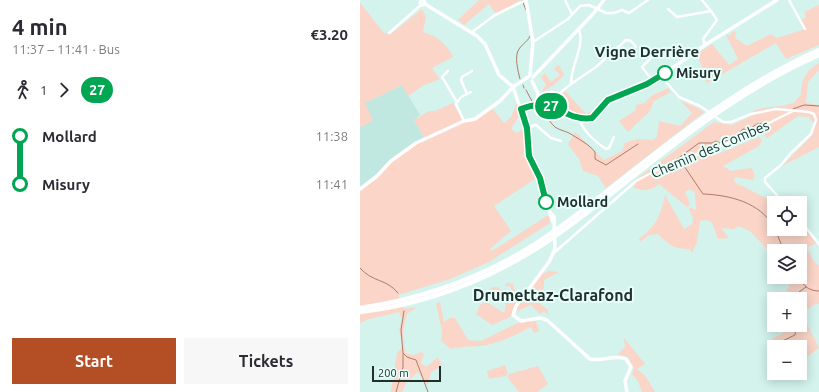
<!DOCTYPE html>
<html lang="en">
<head>
<meta charset="utf-8">
<style>
	body { margin:0; font-family:Ubuntu,sans-serif; background:#f7f7f7; color:#2b2b33; height:100vh; display:flex; flex-direction:column; font-size:15px; white-space:nowrap }
	* { box-sizing:border-box; margin:0 }
	p { font-size:13px; color:#7c7c81 }
	.icon { flex:none; width:22px; height:22px; fill:none; stroke:currentColor; stroke-width:2; stroke-linecap:round; stroke-linejoin:round }
	.map { position:relative; flex:1; overflow:hidden }
	.drawer { display:flex; flex-direction:column; background:#fff; width:360px }
	.drawer>* { flex:none }
	.badge { padding:0 8px; border-radius:13px; font-size:14px; line-height:26px }
	.tools { position:absolute; left:407px; top:196px; display:grid; gap:8px }
	.tools a { display:grid; place-items:center; width:40px; height:40px; border-radius:0px; background:#fff; box-shadow:0 2px 10px #0003; font-size:20px }
	.scale { position:absolute; left:12px; bottom:10px; width:69px; box-sizing:border-box; padding-left:4px; border:2px solid #232f2d; border-top:0; font-size:11px; line-height:14px; white-space:nowrap; color:#232f2d; -webkit-text-stroke:3px #e6fffa; paint-order:stroke }
	.map>.badge { position:absolute; translate:-50% -50%; box-shadow:0 0 0 2px #fff }
	.legs { display:flex; align-items:center; gap:6px; height:44px; padding:0 12px; font-size:13px }
	.legs p { margin-inline-start:auto }
	.headline { display:flex; align-items:center; justify-content:space-between; height:68px; padding:0 12px }
	h1 { font-size:22px; font-weight:700; line-height:30px }
	.primary-button { display:flex; gap:8px; margin-top:auto; padding:8px 12px }
	.primary-button a { flex:1; height:46px; border-radius:0px; background:#b44e25; color:#fff; font-size:16px; font-weight:700; line-height:46px; text-align:center }
	.primary-button a+a { background:#f7f7f7; color:#2b2b33 }
	ul { padding:0 12px; list-style:none }
	li { display:flex; align-items:center; gap:14px; height:48px; font-size:15px }
	li i { display:grid; place-items:center; width:6px; height:100%; margin:0 5px; background:currentColor }
	li i::after { content:''; width:10px; height:10px; margin:-5px; border:3px solid; border-radius:50%; background:#fff }
	li p { margin-inline-start:auto }
	li:first-child i { background:linear-gradient(#0000 50%,currentColor 0) }
	li:last-child i { background:linear-gradient(currentColor 50%,#0000 0) }
	main { display:flex; flex:1; min-height:0 }
	.map>svg:first-child { display:block }
	.built { fill:#c0e7e0 }
	.green { fill:#fad5c8 }
	.lines { fill:none; stroke-linecap:round; stroke-linejoin:round }
	.stream { stroke:#b07c68; stroke-width:1 }
	.street { stroke:#fff; stroke-width:2.5 }
	.secondary { stroke:#fff; stroke-width:3.5 }
	.highway { stroke:#fff; stroke-width:4.5 }
	.line-1-casing { stroke:#fff; stroke-width:9 }
	.line-1 { stroke:#00a651; stroke-width:6 }
	.stop-1-dot { fill:#fff; stroke:#00a651; stroke-width:2 }
	.labels { text-anchor:middle; stroke-width:4; stroke-linejoin:round; paint-order:stroke }
	.stop-label { font-size:14px; font-weight:bold; fill:#232f2d; stroke:#e6fffa; text-anchor:start }
	.street-label { font-size:14px; fill:#232f2d; stroke:#e6fffa }
	.neighbourhood-label { font-size:15px; font-weight:bold; fill:#232f2d; stroke:#e6fffa }
	.quarter-label { font-size:16px; font-weight:bold; fill:#232f2d; stroke:#e6fffa }
</style>
</head>
<body>
<main>
<section class="drawer">
<div class="headline"><div><h1>4 min</h1><p>11:37 – 11:41 · Bus</p></div><b>€3.20</b></div>
<div class="legs"><svg class="icon" aria-label="walk" viewBox="0 0 24 24"><circle cx="13" cy="4" r="2"/><path d="M13 8l-2 6 4 7M11 14l-3 7M7 12l3-4h3l4 4"/></svg>1<svg class="icon" aria-label="forward" viewBox="0 0 24 24"><path d="M9 5l7 7-7 7"/></svg><b class="badge" style="background:#00a651;color:#fff">27</b></div>
<ul>
<li><i style="color:#00a651"></i><b>Mollard</b><p>11:38</p></li>
<li><i style="color:#00a651"></i><b>Misury</b><p>11:41</p></li>
</ul>
<div class="primary-button"><a>Start</a><a>Tickets</a></div>
</section>
<div class="map">
<svg width="459" height="392" viewBox="0 0 459 392">
	<rect width="100%" height="100%" fill="#d4f3ed"/>
	<polygon class="built" points="42,85 60,115 54,120 64,137 37,155 17,175 0,188 0,125 2,127 5,103"/>
	<g class="green">
		<polygon points="119,0 124,0 121,3 125,0 161,0 136,14 129,4 104,25 98,20"/>
		<path d="M0 3 24 33 31 34 62 9 66 17 63 32C77 36 87 44 93 57L72 68 80 79 62 86 48 96 42 85 5 103 13 120 2 127 0 125Z"/>
		<polygon points="459,5 459,45 426,59 416,43 347,83 341,73 344,72 337,54 352,44 369,65 378,59 366,35 371,35 372,31 376,32 375,38 387,46 411,34 417,38 445,29 441,20 446,17 444,12"/>
		<path d="M459 63V70L448 82 446 103 459 105V147L422 166 453 134 454 124 449 117 438 116 407 138 401 130 351 152 345 153 346 155 353 156 399 137 402 140 399 146 363 166 371 171 391 168 395 175 393 180 375 177 374 182 416 203H414V229H440V222L456 243 447 248 453 260 459 266V304L453 305 442 314 459 348 440 362V347H424L422 342 410 346C410 337 418 336 425 332L426 325H440V299H422L429 286 427 277H440V251H414V257L390 231 378 226 374 229 361 228 369 238 358 239 352 223 347 220 340 221 337 242 332 253 330 249C315 249 308 245 298 234L289 235 280 242 279 239C297 225 300 217 305 195L324 229 332 224 333 218 329 209 331 207 334 210 336 209 335 193 329 189 325 192 330 204 327 207 299 184C291 191 284 191 274 188L275 180 354 122 372 125 393 115V111C404 107 410 107 422 106 426 106 429 103 434 103L441 94C441 80 446 70 459 63Z"/>
		<polygon points="199,65 204,75 194,85 181,93 186,85 181,77 185,73 191,82 200,75 194,68"/>
		<polygon points="308,88 311,92 294,101 290,111 268,132 259,121 275,111 276,105 285,103 291,96"/>
		<polygon points="205,91 226,114 243,105 231,117 218,117 195,105"/>
		<polygon points="321,101 338,108 344,112 246,188 238,176 223,171 219,159 208,144 215,132 244,160 262,151 265,143 277,139 293,140 297,137 299,121 320,126 332,113"/>
		<polygon points="157,102 161,112 151,129 157,133 165,128 167,155 178,177 134,206 151,231 130,249 132,251 187,216 189,216 190,223 129,262 90,279 38,295 44,309 57,307 47,314 43,332 45,353 53,355 61,352 64,354 61,363 66,367 78,357 82,366 71,372 68,385 58,372 46,383 42,392 31,392 37,353 43,346 39,330 42,319 39,312 9,319 0,323 0,188 17,175 24,165 37,155 64,137 54,120 69,111 75,111 93,103 103,122 112,122 132,108 144,123 151,117"/>
		<polygon points="189,271 199,272 184,280 184,288 178,296 180,304 187,309 189,316 184,311 180,314 171,305 158,311 155,309 152,316 132,325 116,314 120,305 125,301 144,313 146,305 128,292 132,287 138,287 149,297 151,290 150,286 145,286 147,283 153,284 155,291 162,301 182,274"/>
		<path d="M80 302 84 322 90 318H95L108 340 121 341 160 322 176 321 179 331 174 333 171 327C156 335 138 344 120 346 110 347 102 346 91 349L81 341 82 332 76 303Z"/>
		<polygon points="264,338 285,364 277,369 286,377 295,392 282,392 278,381 272,374 274,368 268,357 258,354 265,347"/>
		<polygon points="145,365 148,374 146,376 129,379 127,371"/>
		<polygon points="178,366 188,384 177,392 159,392 148,378 149,374"/>
	</g>
	<g class="lines">
		<g class="stream">
			<polyline points="162,0 166,10"/>
			<path d="M160 79C158 71 154 56 159 49 163 43 168 42 171 34"/>
			<polyline points="163,85 164,88"/>
			<polyline points="166,90 173,103"/>
			<path d="M177 106C185 110 187 120 195 127 199 130 205 131 209 133 217 138 230 145 235 152V159L246 165 278 144"/>
			<polyline points="433,109 444,105 459,106"/>
			<polyline points="316,160 339,143 352,143 356,141 360,143 376,137 383,129 388,130 397,124 405,123"/>
			<path d="M322 163 343 194C369 195 400 202 414 227"/>
			<polyline points="415,229 424,251"/>
			<path d="M0 268C13 283 26 278 38 293"/>
			<path d="M439 277C443 286 449 291 459 291"/>
			<polyline points="437,299 439,292 446,287"/>
			<polyline points="44,311 41,330 43,353 47,357 56,360 68,392"/>
			<polyline points="416,344 435,335 436,325"/>
			<polyline points="36,392 43,367 43,354"/>
		</g>
		<g class="street">
			<polyline points="205,0 212,14"/>
			<polyline points="342,0 351,11"/>
			<polyline points="429,0 445,29"/>
			<polyline points="308,9 317,17 351,11 357,20 343,39 345,45"/>
			<polyline points="112,32 135,15 166,0"/>
			<polyline points="29,33 61,5"/>
			<polyline points="173,42 208,19 220,6 229,5 246,13 254,13 262,10 269,13 288,0"/>
			<polyline points="291,58 282,67 292,80"/>
			<polyline points="88,71 82,77 97,102"/>
			<polyline points="301,76 319,97 340,106 363,122 371,122 391,114 416,109 449,112 454,114 456,120 451,134 431,153 421,165 405,178 405,182 424,203"/>
			<polyline points="211,84 236,67 266,40 271,41 276,47"/>
			<polyline points="107,94 101,80 102,77 112,71"/>
			<path d="M192 106 201 92 211 84C211 63 225 48 219 29"/>
			<polyline points="161,109 178,103"/>
			<path d="M219 118C222 130 236 143 246 149L249 148 254 137"/>
			<polyline points="104,121 96,104 101,97 111,92"/>
			<polyline points="167,128 176,125 191,138 201,141"/>
			<polyline points="440,220 459,244"/>
			<polyline points="195,252 276,181 314,161 320,162 342,152 366,144 433,111"/>
		</g>
		<g class="secondary">
			<polyline points="61,0 60,3 62,5 65,4 64,0"/>
			<polyline points="166,0 173,42 170,75"/>
			<polyline points="65,4 117,36 125,44 139,75 153,87 167,128 169,156 181,178 186,202 193,222"/>
			<polyline points="173,77 233,14 244,0"/>
			<polyline points="172,81 179,96"/>
			<polyline points="178,95 178,103 183,104 183,99 179,99"/>
			<polyline points="183,104 219,118 231,118 248,100 301,76 345,45 417,0"/>
			<polyline points="0,189 17,176 31,161 56,143 104,121 115,119 140,101 153,87 168,77"/>
			<path d="M190 212 194 217 195 249 189 262 156 306 153 315 161 321 180 318 187 320 230 359C242 362 254 354 266 359L271 367 265 381 267 392"/>
		</g>
		<g class="highway">
			<path d="M0 308C61 299 120 278 172 246 210 222 244 193 279 166 335 122 393 79 459 50"/>
			<path d="M0 312C66 304 130 279 185 243 222 219 255 190 289 164 342 122 397 82 459 55"/>
		</g>
	</g>
	<g class="lines">
		<g class="line-1-casing">
			<path id="line-1" d="M186 202 180 178 169 156 167 128 161 109C196 95 203 122 232 118L248 100 287 84 305 73"/>
		</g>
		<use href="#line-1" class="line-1"/>
	</g>
	<g class="stop-1-dot">
		<circle cx="305" cy="73" r="7"/>
		<circle cx="186" cy="202" r="7"/>
	</g>
	<g class="labels">
		<g class="stop-label">
			<text x="316" y="78">Misury</text>
			<text x="197" y="207">Mollard</text>
		</g>
		<g class="street-label">
			<text transform="translate(350 149) rotate(-23)" y="5">Chemin des Combes</text>
		</g>
		<g class="neighbourhood-label">
			<text x="287" y="57">Vigne Derrière</text>
		</g>
		<g class="quarter-label">
			<text x="193" y="301">Drumettaz-Clarafond</text>
		</g>
	</g>
</svg>
<div class="tools">
<a><svg class="icon" aria-label="locate" viewBox="0 0 24 24"><circle cx="12" cy="12" r="6"/><path d="M12 2v4M12 18v4M2 12h4M18 12h4"/></svg></a>
<a><svg class="icon" aria-label="layers" viewBox="0 0 24 24"><path d="M12 4l9 5-9 5-9-5zM3 14l9 5 9-5"/></svg></a>
<a>+</a>
<a>−</a>
</div>
<div class="scale">200 m</div>
<b class="badge" style="left:191px;top:106px;background:#00a651;color:#fff">27</b>
</div>
</main>
</body>
</html>
